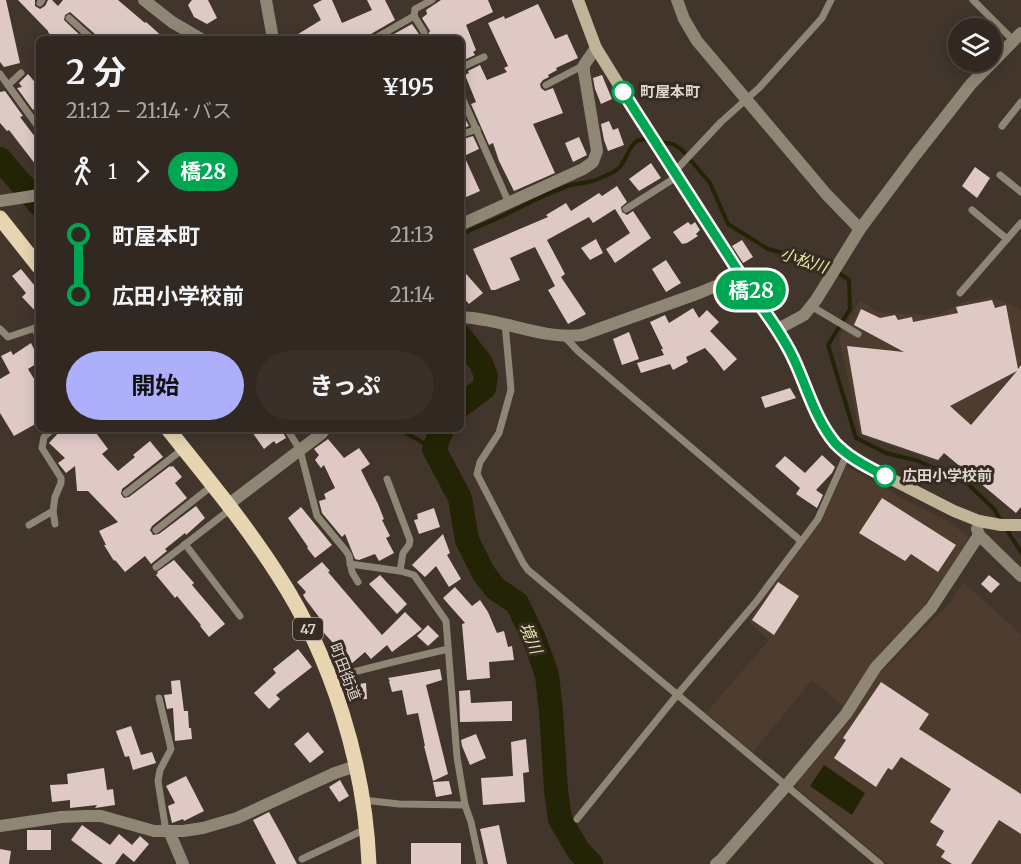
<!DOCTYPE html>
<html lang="ja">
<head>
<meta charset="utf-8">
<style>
	body { margin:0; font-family:Merriweather,"Noto Sans JP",serif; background:#39302a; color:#f1f3f6; height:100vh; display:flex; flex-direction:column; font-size:22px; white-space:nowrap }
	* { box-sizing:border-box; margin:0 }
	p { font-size:20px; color:#a8a6a5 }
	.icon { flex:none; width:33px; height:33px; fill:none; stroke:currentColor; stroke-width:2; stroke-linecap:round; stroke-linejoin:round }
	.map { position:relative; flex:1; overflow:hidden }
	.sheet { position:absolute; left:36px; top:36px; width:428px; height:396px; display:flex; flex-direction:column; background:#312821; border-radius:9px; box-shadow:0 3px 15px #0003,0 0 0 2px #4c443f }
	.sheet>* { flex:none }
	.badge { padding:0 12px; border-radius:20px; font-size:21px; line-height:39px }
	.fabs { position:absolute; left:948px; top:18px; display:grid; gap:12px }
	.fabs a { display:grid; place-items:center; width:54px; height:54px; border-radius:50%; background:#312821; box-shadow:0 3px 15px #0003,0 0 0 2px #4c443f; font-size:30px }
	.map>.badge { position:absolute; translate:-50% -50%; box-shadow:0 0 0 3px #fff }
	.legs { display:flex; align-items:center; gap:9px; height:66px; padding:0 30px; font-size:20px }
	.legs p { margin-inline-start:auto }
	.summary { display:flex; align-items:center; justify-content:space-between; height:102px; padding:0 30px }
	h1 { font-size:33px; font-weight:700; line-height:45px }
	.primary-button { display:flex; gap:12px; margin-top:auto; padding:12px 30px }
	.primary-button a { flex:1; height:69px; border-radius:36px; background:#adaffb; color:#111; font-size:24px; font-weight:700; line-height:69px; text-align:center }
	.primary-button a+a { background:#39302a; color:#f1f3f6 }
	ul { padding:0 30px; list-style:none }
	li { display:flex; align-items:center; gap:21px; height:60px; font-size:22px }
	li i { display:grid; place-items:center; width:9px; height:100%; margin:0 8px; background:currentColor }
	li i::after { content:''; width:15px; height:15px; margin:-8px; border:4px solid; border-radius:50%; background:#312821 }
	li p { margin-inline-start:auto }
	li:first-child i { background:linear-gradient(#0000 50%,currentColor 0) }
	li:last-child i { background:linear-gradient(currentColor 50%,#0000 0) }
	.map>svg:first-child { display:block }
	.built { fill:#4e3c2f }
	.water { fill:#232405 }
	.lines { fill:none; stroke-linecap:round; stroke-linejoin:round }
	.stream { stroke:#232405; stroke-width:4 }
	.river { stroke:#232405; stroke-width:24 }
	.building { fill:#dec9c5; fill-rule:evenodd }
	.lane { stroke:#8f8675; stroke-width:7 }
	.street { stroke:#8f8675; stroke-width:12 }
	.secondary { stroke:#c0b397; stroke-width:12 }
	.primary { stroke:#e6d5b0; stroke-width:15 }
	.line-1-casing { stroke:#fff; stroke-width:14 }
	.line-1 { stroke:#00a651; stroke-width:9 }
	.stop-1-dot { fill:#fff; stroke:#00a651; stroke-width:3 }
	.labels { text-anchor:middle; stroke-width:6; stroke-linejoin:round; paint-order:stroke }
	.shield { fill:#372b22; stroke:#aca39c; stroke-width:1.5 }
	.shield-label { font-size:14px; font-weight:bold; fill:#ded6d0 }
	.stop-label { font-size:15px; font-weight:bold; fill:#ded6d0; stroke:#372b22; text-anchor:start }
	.street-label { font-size:15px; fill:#ded6d0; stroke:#372b22 }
	.water-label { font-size:16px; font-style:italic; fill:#e5eaa3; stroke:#372b22 }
</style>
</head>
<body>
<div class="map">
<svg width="1021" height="864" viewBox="0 0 1021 864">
	<rect width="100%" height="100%" fill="#41352c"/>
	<g class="built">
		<polygon points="991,297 1017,307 1021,310 1021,364 939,462 860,435 839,338 860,300 878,312 926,315 939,314 966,301"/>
		<polygon points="846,466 904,499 948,521 969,537 966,544 925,604 925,606 884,648 843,706 812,680 753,752 706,713 769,640 752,625 750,621 752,615 823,519"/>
		<polygon points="963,582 1021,634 1021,864 888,864 797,788 798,781 849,720 881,672 951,602"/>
	</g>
	<polygon class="water" points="824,765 865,793 852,815 810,786"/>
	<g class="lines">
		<g class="stream">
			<polyline points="660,142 673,144 682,150 710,183 728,224 768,249 826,264 849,280 850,309 828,345 856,438 886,453 918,461 967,483 994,509 1001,521"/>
			<path d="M460 236C472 228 486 224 498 218 522 207 546 193 571 185 580 183 590 183 598 179 605 176 614 173 619 168 630 156 629 135 650 140"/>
			<polyline points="399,429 434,449"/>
			<polyline points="1005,527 1021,552"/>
		</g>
		<g class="river">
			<polyline points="0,159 39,204"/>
			<polyline points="460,336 481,363 486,376 484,388 460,406"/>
			<polyline points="442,429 434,449 460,498 467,540 484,574 496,589 517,603 535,641 547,675 551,711 556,790 560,819 578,850 591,864"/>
		</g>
	</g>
	<g class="building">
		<polygon points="0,0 6,0 20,63 4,67 0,62"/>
		<polygon points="18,0 35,0 35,6 40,9 45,6 48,0 52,0 58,6 63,0 118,0 145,23 146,22 165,39 98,39 96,35 70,12 65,15 64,20 84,39 54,39 48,32 48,31"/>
		<polygon points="192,0 208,0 217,18 207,24 194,17 188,5"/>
		<polygon points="322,0 332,0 342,23 372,10 367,0 385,0 395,20 371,34 368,39 290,39 321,20 313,5"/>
		<polygon points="441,0 488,0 493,12 466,25 476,50 473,52 475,55 464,60 460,51 460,39 385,39 412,24 421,37 427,36 430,31 422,18 427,14 426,10"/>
		<polygon points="538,4 555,39 567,34 578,58 556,68 557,70 548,75 549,77 543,80 540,84 541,88 545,91 553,88 563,113 533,124 555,173 514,191 499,161 493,143 489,145 471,104 476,102 465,75 469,73 468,71 480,65 487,80 507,72 504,68 508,66 488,23 504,16 505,19"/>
		<polygon points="28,74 39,87 39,105 33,110 17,88 22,87 19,83"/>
		<polygon points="602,75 612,99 601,104 595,89 593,78"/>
		<polygon points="5,91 23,116 20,117 39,142 39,169 9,130 7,131 0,123 0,92"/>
		<polygon points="460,109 469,126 460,129"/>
		<polygon points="609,121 613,130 618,128 624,145 608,151 604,140 601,124"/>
		<polygon points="473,136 479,149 466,155 460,140"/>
		<polygon points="579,137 587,155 573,162 565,143"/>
		<polygon points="460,147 480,191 464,198 460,191"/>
		<polygon points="651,163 661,178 639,191 629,179"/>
		<polygon points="975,167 990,178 977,198 962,186"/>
		<polygon points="617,186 627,202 621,207 622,212 627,215 633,211 651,238 615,263 606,249 630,233 615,209 593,223 589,217 547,240 565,274 561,277 586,314 568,324 548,290 555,286 535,247 510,258 520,280 495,290 491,290 473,249 548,217 546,215 566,203 571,211 599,193 602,196"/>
		<polygon points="688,222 691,225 695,222 700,230 696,234 698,236 687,243 682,244 673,232"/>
		<polygon points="596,239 603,253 590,260 581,248"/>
		<polygon points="742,240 753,257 743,263 732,246"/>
		<polygon points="666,260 681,283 666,292 652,269"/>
		<polygon points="460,267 483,293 469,304 460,294"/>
		<polygon points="21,269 39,291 39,315 22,297 26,293 12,276"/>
		<path d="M992 300 995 308 1006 305 1018 369 1021 365V507L1016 513 944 453 938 460 862 434 847 346 904 352 854 325 861 309 880 318 895 315 898 320 912 317 913 322 958 313 956 307ZM1017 371 971 425 950 406Z"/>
		<polygon points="693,308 699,318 707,310 719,322 710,331 737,359 724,371 714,358 705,348 686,357 688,362 673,370 670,364 641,373 637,363 664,355 661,349 663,349 650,322 665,315 669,323"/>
		<polygon points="629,332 639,359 622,365 613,339"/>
		<polygon points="31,343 39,359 39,362 28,369 39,387 39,422 14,436 0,413 0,379 10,373 1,356 11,351 13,355"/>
		<polygon points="790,388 796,398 765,408 761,397"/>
		<polygon points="62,429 93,429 108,449 102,454 118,471 135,457 133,455 150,441 163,457 122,489 121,494 124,498 129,497 170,466 171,467 173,466 182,477 175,483 187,498 152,526 150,530 153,535 159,534 196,506 205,518 186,535 185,533 165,549 167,551 151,564 145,556 125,572 115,560 114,561 104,545 106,545 99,531 118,522 88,491 77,491 75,466 66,473 58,463 65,458 49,443"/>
		<polygon points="250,429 281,429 286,438 276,444 274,441 264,449"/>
		<polygon points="328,439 344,458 359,448 370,464 361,470 378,504 384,519 382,520 390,536 386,538 394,553 379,561 375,554 359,560 355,559 345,534 342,537 322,513 319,501 326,499 324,494 335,488 324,465 321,468 315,460 319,455 314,449"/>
		<polygon points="822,455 835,467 832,473 816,490 823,495 817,508 796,494 800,488 775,466 785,456 805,473"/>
		<polygon points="882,498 956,545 938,572 911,554 905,561 859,533"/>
		<polygon points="301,507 332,545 315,558 307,548 308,547 288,518"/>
		<polygon points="434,508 440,527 419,534 414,520 418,519 417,514"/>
		<polygon points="443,534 450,553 447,555 461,579 449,587 436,566 425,577 412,565"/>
		<polygon points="174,560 194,583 192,585 225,624 209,637 200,626 201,625 177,596 175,598 156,575 158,573 157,572"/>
		<polygon points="322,562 330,571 328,572 382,635 405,612 422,629 392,652 387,645 371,659 365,652 350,665 340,654 339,655 331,645 333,643 324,633 319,623 322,621 306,600 303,595 306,592 297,582"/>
		<polygon points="380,575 407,604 397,614 369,584"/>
		<polygon points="989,575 1000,584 991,593 981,584"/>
		<polygon points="778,582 799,596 774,635 752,620"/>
		<polygon points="455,587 472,606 480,600 488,612 497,633 504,631 508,647 512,646 514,660 489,662 490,678 467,680 462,624 465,623 443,598"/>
		<polygon points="428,625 439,636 428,646 417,636"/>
		<polygon points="298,649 312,667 276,695 280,699 269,709 254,693 276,673 273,669"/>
		<polygon points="440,669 442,680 426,685 448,774 433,781 424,746 425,746 418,713 407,715 402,690 392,692 389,681 390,681 388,678"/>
		<polygon points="180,680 184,711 188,711 189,728 191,728 192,739 175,741 173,708 167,709 164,695 172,694 171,681"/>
		<polygon points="881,682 929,714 919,729 1021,794 1021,834 999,820 971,864 952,864 941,857 945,851 936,845 944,831 930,822 951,789 901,757 892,770 888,768 876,787 834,758 846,740 843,738"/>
		<polygon points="366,683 367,699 352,700 351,685"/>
		<polygon points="470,690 471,703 512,701 512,721 460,722 459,691"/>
		<polygon points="131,726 141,755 152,752 156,763 133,770 129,756 125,757 116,731"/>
		<polygon points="308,732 324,752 310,763 294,744"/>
		<polygon points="476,734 486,758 470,765 462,746 461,740"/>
		<polygon points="526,739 529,772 523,773 525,802 483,805 481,778 513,776 511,742"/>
		<polygon points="104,768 107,790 113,789 115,805 95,808 97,805 70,808 70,800 52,802 50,785 68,784 67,774"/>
		<polygon points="186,776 204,811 184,821 183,819 172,823 168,806 175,803 166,786"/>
		<polygon points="340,780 349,796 339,802 329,787"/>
		<polygon points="449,781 452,794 436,797 433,782"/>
		<polygon points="269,812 284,839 297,864 276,864 253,820"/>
		<polygon points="82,825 110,845 119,834 132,845 140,836 149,844 134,862 123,853 115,864 103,864 71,840"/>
		<polygon points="499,825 507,864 488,864 480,829"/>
		<rect x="27" y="830" width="24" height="20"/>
		<rect x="411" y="843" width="50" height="21"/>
		<polygon points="0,849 11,851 9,864 0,864"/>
	</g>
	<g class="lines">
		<g class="lane">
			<polyline points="973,0 1013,40"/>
			<polyline points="40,3 42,0"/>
			<polyline points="414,16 424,32"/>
			<polyline points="69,18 92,39"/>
			<polyline points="374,39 414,16 415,9 432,0"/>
			<polyline points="460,68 484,57"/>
			<polyline points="0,74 39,128"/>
			<polyline points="8,85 21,73"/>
			<polyline points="546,85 584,65"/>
			<polyline points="460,93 509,203"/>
			<polyline points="1002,126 1021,102"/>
			<polyline points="460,135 477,129"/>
			<polyline points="675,171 721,122 759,88 822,18 831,0"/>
			<polyline points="1000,175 1021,192"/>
			<polyline points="626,209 678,176"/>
			<polyline points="972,210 1007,239"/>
			<polyline points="960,293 1021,223"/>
			<polyline points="811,306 858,334"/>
			<polyline points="505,323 511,390 499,433 480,462 477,474 523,563 528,570 880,864"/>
			<polyline points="35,328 39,339"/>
			<polyline points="0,329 8,337 35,328 39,323"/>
			<polyline points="565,337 578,351 801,541"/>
			<polyline points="287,429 300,450 317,516 346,551 349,556 352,572 358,582"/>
			<polyline points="387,479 410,540 409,545 403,553 400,571"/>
			<polyline points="126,493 183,449"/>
			<polyline points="53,511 55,524"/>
			<polyline points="29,525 53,511 55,497 61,483 61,478 42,448 44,437 53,429"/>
			<polyline points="156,530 213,485"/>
			<polyline points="185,544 240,616"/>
			<polyline points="350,564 400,571 414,575 446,621 457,757 465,805 471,822 480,864"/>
			<polyline points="156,567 232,508"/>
			<polyline points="330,678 393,662 448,649"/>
			<polyline points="159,698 171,749 160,770 158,781 166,831"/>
			<polyline points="363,800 399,804 465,805"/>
			<polyline points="577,819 677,695 756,602 818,519 847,454"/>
			<polyline points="302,859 366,829"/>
		</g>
		<g class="street">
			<polyline points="144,0 172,22 201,39"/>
			<polyline points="266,0 273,39"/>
			<polyline points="677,0 684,19 697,41 827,195 860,229"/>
			<polyline points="0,201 39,195"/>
			<polyline points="460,225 583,169 593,162 597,151 584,72 584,65 596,48"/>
			<path d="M460 317C501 318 541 340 582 335L699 293 728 281 740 274"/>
			<polyline points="778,329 804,315 816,300 860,229 913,158 971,84 1021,33"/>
			<polyline points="229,504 321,434 325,429"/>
			<polyline points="977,529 979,535 1021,576"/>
			<polyline points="0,826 61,817 86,816 101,816 154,831 183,831 203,828 237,818 335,773 356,766"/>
			<polyline points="169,831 183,864"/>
			<polyline points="716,864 721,860 786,786 846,714 876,667 931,608 979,535"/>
		</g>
		<polyline class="secondary" points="578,0 596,48 635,111 740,274 778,329 796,364 811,400 823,425 836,443 858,462 954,511 979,521 1001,525 1021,525"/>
		<g class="primary">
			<polyline points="0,218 39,267"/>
			<path d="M168 429C206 477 245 523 278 575 332 658 365 765 369 864"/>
		</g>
	</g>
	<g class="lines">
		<g class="line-1-casing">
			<path id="line-1" d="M623 92 760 305C774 324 787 343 796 364 808 391 816 420 835 443 849 458 868 467 885 476"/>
		</g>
		<use href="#line-1" class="line-1"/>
	</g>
	<g class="stop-1-dot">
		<circle cx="623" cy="92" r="10"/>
		<circle cx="885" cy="476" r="10"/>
	</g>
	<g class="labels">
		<rect class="shield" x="293" y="618" width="30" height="22" rx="4.5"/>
		<g class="shield-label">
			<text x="308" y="634">47</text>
		</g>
		<g class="stop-label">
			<text x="640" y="97">町屋本町</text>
			<text x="902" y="481">広田小学校前</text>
		</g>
		<g class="street-label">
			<text transform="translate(345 672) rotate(69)" y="5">町田街道</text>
		</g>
		<g class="water-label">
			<text transform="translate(804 260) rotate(18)" y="6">小松川</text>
			<text transform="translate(531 638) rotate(67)" y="6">境川</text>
		</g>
	</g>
</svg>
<div class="fabs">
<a><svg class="icon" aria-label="layers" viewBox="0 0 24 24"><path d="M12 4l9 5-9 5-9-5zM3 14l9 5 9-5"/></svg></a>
</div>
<b class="badge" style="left:751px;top:290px;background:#00a651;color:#fff">橋28</b>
<section class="sheet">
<div class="summary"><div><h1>2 分</h1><p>21:12 – 21:14 · バス</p></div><b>¥195</b></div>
<div class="legs"><svg class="icon" aria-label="walk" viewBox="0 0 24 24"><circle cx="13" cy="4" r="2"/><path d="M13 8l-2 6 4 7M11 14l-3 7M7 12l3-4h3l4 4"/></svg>1<svg class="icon" aria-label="forward" viewBox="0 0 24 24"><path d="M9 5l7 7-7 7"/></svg><b class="badge" style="background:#00a651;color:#fff">橋28</b></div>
<ul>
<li><i style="color:#00a651"></i><b>町屋本町</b><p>21:13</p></li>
<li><i style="color:#00a651"></i><b>広田小学校前</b><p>21:14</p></li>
</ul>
<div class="primary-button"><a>開始</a><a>きっぷ</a></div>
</section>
</div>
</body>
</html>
